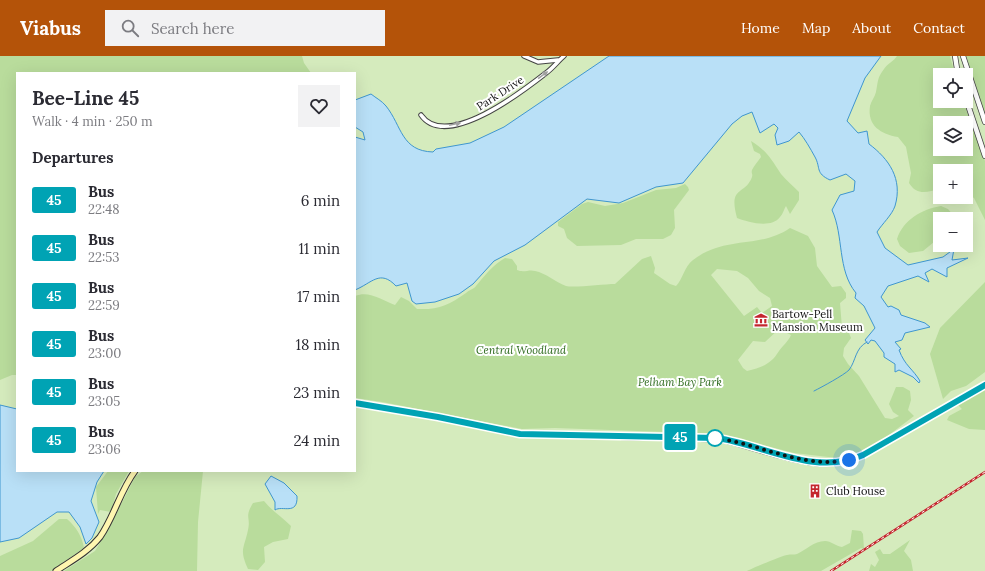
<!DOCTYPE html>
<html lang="en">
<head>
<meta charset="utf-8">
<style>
	body { margin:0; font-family:Lora,serif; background:#f2f2f3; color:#2b2b33; height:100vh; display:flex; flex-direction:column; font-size:15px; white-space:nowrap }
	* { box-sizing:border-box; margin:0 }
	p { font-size:13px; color:#7c7c81 }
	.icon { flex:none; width:22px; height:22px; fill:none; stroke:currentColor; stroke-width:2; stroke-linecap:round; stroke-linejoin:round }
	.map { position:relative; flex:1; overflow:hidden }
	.panel { position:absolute; left:16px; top:16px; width:340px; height:400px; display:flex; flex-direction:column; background:#fff; border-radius:0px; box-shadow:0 4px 16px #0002 }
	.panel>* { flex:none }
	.badge { padding:0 8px; border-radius:3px; font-size:14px; line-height:26px }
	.buttons { position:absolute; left:933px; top:12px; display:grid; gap:8px }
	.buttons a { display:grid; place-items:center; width:40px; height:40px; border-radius:0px; background:#fff; box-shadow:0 4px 16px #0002; font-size:20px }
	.you { position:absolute; width:20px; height:20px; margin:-10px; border:3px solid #fff; border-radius:50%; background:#1a73e8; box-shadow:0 0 0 6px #1a73e833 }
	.map>.badge { position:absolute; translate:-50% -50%; box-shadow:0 0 0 2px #fff }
	h2 { padding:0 16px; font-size:15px; line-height:36px }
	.round { display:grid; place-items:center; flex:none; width:42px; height:42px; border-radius:0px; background:#f2f2f3 }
	.headline { display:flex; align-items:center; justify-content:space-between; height:68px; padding:0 16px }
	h1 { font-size:19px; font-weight:700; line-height:30px }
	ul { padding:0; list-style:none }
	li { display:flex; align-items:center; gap:12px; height:48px; padding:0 16px }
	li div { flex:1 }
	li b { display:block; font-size:15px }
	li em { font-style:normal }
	li .badge { min-width:44px; font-weight:700; text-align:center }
	header { display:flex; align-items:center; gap:24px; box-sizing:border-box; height:56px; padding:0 20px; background:#b45309; color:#fff }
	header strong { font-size:19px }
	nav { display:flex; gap:22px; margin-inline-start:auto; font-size:14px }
	.search { width:280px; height:36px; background:#f2f2f3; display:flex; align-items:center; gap:10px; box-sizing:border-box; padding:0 14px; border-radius:0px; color:#7c7c81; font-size:15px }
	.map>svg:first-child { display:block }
	.green { fill:#d5ebbd; fill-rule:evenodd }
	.forest { fill:#b9dc9c; fill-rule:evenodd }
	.water { fill:#b9e0f7; stroke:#3f96cf }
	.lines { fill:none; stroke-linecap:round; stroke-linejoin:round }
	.stream { stroke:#3f96cf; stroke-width:1 }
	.minor-casing { stroke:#444; stroke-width:5.5 }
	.tertiary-casing { stroke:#444; stroke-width:6 }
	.secondary-casing { stroke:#333; stroke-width:7 }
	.minor { stroke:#fff; stroke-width:3.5 }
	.tertiary { stroke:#fff; stroke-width:4.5 }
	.secondary { stroke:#fff6b0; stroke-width:5 }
	.rail-casing { stroke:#c4262e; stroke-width:2.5 }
	.rail { stroke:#fff; stroke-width:1; stroke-dasharray:3; stroke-linecap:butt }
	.oneway { fill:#a0a0a0 }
	.line-casing { stroke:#fff; stroke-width:9 }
	.line { stroke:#00a3b4; stroke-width:6 }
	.walk { stroke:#111; stroke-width:4; stroke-dasharray:0 7.2 }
	.stop-dot { fill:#fff; stroke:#00a3b4; stroke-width:2 }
	.labels { text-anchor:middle; stroke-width:4; stroke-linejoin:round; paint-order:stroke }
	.street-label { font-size:11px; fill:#111; stroke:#fff }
	.poi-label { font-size:11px; fill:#111; stroke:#fff; text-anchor:start }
	.park-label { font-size:11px; font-style:italic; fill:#2f6b1f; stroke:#fff }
</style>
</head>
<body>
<header>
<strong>Viabus</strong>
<div class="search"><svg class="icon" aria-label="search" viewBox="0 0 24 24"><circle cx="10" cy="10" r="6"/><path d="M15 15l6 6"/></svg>Search here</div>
<nav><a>Home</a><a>Map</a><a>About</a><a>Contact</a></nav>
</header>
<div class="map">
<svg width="985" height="515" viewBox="0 0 985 515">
	<rect width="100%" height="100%" fill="#fffdf5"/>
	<g class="green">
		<polygon points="0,0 621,0 447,112 355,104 355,17 17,17 17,361 0,366"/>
		<path d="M776 0H985V515H0V480L80 415H355V213ZM940 19H966V45H940ZM940 67H966V93H940ZM940 115H966V141H940ZM940 163H966V189H940Z"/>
	</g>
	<g class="forest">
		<polygon points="0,0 302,0 304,7 311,17 17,17 17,319 12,319 0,324"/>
		<path d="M897 0H950L955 19H940V45H963L985 105V164L974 142 966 137V115H940V133C927 136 917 140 909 127L911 117 906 91 898 81C881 78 867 70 870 50 871 45 875 41 876 36 878 26 877 22 884 13 887 8 894 5 897 0ZM940 67H966V93H940Z"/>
		<polygon points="966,0 985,0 985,58"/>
		<path d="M751 85C767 95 771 103 781 118 786 124 793 130 799 136V144L790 158 786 150C784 153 783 158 780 161 771 173 748 166 737 162 728 129 745 140 752 121 753 117 751 118 752 114 754 110 758 105 761 101L760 98 754 95Z"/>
		<polygon points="685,128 688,131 689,134 674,154 675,172 671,179 663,183 636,183 621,189 577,190 567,182 564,173 558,170 558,166 582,148 588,146 605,150 623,147 656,134 676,132"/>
		<path d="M941 150 948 153 954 160 953 163H940V181L923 195 909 197 900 190 897 183C903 164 922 153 941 150Z"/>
		<path d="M790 172 808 180 815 192 817 210 832 231 841 230 846 237V242L840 247 842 272 849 277 851 282 844 292 843 300 848 308 859 320 885 362 892 363 899 360 893 356 889 348 896 331H903L910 335 911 344 908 354 914 360 885 382 859 397 837 402 794 397 721 378 555 372 522 373 382 346 355 342V240C369 234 382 244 395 249L401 241 409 245 417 253C438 254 449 249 466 237 469 234 474 233 476 230 485 219 493 209 505 202L512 203 517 210V214C524 217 529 213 535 215 546 217 555 226 566 230 574 232 604 228 615 228L642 203 651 200 655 212 654 217 670 228 676 230C683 223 684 211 693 204 726 179 760 193 790 172ZM717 213 737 215 748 222 759 235 770 242 772 250 762 257 757 251 744 260 711 219ZM779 273 791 279C788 286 783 289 779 295 771 308 763 311 747 315L743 312 738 304 753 285 765 286Z"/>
		<polygon points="985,226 985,316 966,330 951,335 943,343 930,298 940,272"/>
		<polygon points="985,332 985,374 969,373 947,364 949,360 962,353 957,348"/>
		<polygon points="108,415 129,415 116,438 111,456 100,454 98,458 96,431"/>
		<polygon points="143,415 203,415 198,466 197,515 64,515 95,495 109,472 135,421"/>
		<path d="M264 445C272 455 282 461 291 470L288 483 273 486 264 491 265 506 258 514 248 513C239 493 244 493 248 474 251 460 244 462 253 447Z"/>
		<path d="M59 463H67C76 471 82 480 84 492L51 515H0V500L33 485Z"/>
		<path d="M852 474 861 475 863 478 864 493 861 492 821 515H747C750 513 784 499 787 499 791 498 794 499 797 498 806 494 814 485 825 485 831 485 836 490 842 491L850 487Z"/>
		<polygon points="910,484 904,495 911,504 913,515 869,515 871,508 875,511 879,504 875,496 880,493 883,498 890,498"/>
	</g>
	<g class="water">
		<path d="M609 0H881L865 22 847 65 858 77 867 75 869 88C889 103 903 123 895 150 892 159 882 168 877 176L885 192 908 209 943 201 954 193 952 204 968 202 947 212V221L932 213 925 217 929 226 918 220 888 230 881 241 888 251 891 250 899 254 901 259 925 267 930 271 905 277 902 284 895 286 901 293 899 294C905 310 913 313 920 325L919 327 913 321 899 314 895 316V308L884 301V297L875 285 871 284 868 288 865 284 875 272 864 250 855 242 856 237C837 214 844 180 832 154L840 139 854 135 855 125 846 118 830 124C815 117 821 112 815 101 810 92 805 83 799 76L789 85 777 89 775 79 778 72 774 68 760 77 752 56 742 60 732 68 683 127 656 131 619 147 587 143 525 189 494 205 473 228 459 238 435 246 416 248 412 245 407 227 396 230C380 213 372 227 355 234V81L365 84 363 76 355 71V44L371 38C376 42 382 45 386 50 402 70 401 95 433 96L436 93 470 87 504 71Z"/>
		<polygon points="0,349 17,353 17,415 104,415 97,426 91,445 99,466 92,482 86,488 80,471 69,456 57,456 19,482 0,486"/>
		<path d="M271 420 284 427 297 440C298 460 282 449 275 454V446L265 428Z"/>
	</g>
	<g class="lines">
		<path class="stream" d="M814 335C822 331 844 319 849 314 856 305 855 292 867 286"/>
		<g class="minor-casing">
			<g id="minor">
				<polyline points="524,0 538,6 558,4"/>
				<path d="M421 59C446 95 523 35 546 17 553 12 558 5 564 0"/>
			</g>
		</g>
		<g class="tertiary-casing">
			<g id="tertiary">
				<polyline points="955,0 958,19"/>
				<polyline points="963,0 985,66"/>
				<polyline points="966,43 985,100"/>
			</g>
		</g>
		<g class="secondary-casing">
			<g id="secondary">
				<path d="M355 347 438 361 520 378 720 383C766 392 817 421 863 399L985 329"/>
				<path d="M56 515C71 505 88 496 100 481 114 461 120 435 135 415"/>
			</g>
		</g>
		<use href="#minor" class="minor"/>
		<use href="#tertiary" class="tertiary"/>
		<use href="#secondary" class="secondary"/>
		<g class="rail-casing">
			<polyline id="rail" points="831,515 985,416"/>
		</g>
		<use href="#rail" class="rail"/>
	</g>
	<defs><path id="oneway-solid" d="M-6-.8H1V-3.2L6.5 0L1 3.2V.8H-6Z"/></defs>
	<g class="oneway">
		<use href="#oneway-solid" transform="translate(543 19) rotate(-36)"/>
		<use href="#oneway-solid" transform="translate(455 68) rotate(-12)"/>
	</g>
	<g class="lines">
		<g class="line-casing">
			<path id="line" d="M355 347 438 361 520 378 717 382C765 389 815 421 863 399L985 329"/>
		</g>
		<use href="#line" class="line"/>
		<path class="walk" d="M715 382C761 388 802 413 849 404"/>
	</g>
	<defs>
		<g id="museum-bare" transform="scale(1.08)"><path d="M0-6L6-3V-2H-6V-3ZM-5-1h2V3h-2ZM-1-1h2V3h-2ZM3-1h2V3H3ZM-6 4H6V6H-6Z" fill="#c4262e" stroke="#fff" stroke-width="2.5" paint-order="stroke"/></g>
		<g id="building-bare" transform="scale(1.08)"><path d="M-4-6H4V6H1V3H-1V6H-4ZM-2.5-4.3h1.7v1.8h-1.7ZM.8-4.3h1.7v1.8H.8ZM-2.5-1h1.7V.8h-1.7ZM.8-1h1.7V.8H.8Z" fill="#c4262e" stroke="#fff" stroke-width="2.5" paint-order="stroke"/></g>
	</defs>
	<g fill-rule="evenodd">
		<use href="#museum-bare" x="761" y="264"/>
		<use href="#building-bare" x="815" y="435"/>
	</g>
	<circle class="stop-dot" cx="715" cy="382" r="8"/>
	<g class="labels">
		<g class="street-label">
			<text transform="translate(500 37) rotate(-33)" y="4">Park Drive</text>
		</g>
		<g class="poi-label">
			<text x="772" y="262">Bartow-Pell<tspan x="772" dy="13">Mansion Museum</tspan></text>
			<text x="826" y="439">Club House</text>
		</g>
		<g class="park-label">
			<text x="521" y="298">Central Woodland</text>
			<text x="680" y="330">Pelham Bay Park</text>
		</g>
	</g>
</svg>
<div class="buttons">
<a><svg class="icon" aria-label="locate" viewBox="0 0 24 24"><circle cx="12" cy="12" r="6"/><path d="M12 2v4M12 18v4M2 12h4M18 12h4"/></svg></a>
<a><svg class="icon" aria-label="layers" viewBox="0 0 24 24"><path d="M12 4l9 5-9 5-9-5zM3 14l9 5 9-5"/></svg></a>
<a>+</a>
<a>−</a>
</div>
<div class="you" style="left:849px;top:404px"></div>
<b class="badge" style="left:680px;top:381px;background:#00a3b4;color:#fff">45</b>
<section class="panel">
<div class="headline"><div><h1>Bee-Line 45</h1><p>Walk · 4 min · 250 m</p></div><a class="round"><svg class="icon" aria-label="heart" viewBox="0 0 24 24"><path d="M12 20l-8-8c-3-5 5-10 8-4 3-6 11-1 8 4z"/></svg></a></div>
<h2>Departures</h2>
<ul>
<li><span class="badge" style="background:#00a3b4;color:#fff">45</span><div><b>Bus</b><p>22:48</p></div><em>6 min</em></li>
<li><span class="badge" style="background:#00a3b4;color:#fff">45</span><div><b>Bus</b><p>22:53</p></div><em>11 min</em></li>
<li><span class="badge" style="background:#00a3b4;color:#fff">45</span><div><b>Bus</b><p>22:59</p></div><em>17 min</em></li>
<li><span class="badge" style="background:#00a3b4;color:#fff">45</span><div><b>Bus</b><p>23:00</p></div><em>18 min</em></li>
<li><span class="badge" style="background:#00a3b4;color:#fff">45</span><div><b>Bus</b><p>23:05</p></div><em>23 min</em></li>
<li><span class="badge" style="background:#00a3b4;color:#fff">45</span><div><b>Bus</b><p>23:06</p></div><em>24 min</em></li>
</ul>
</section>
</div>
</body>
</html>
